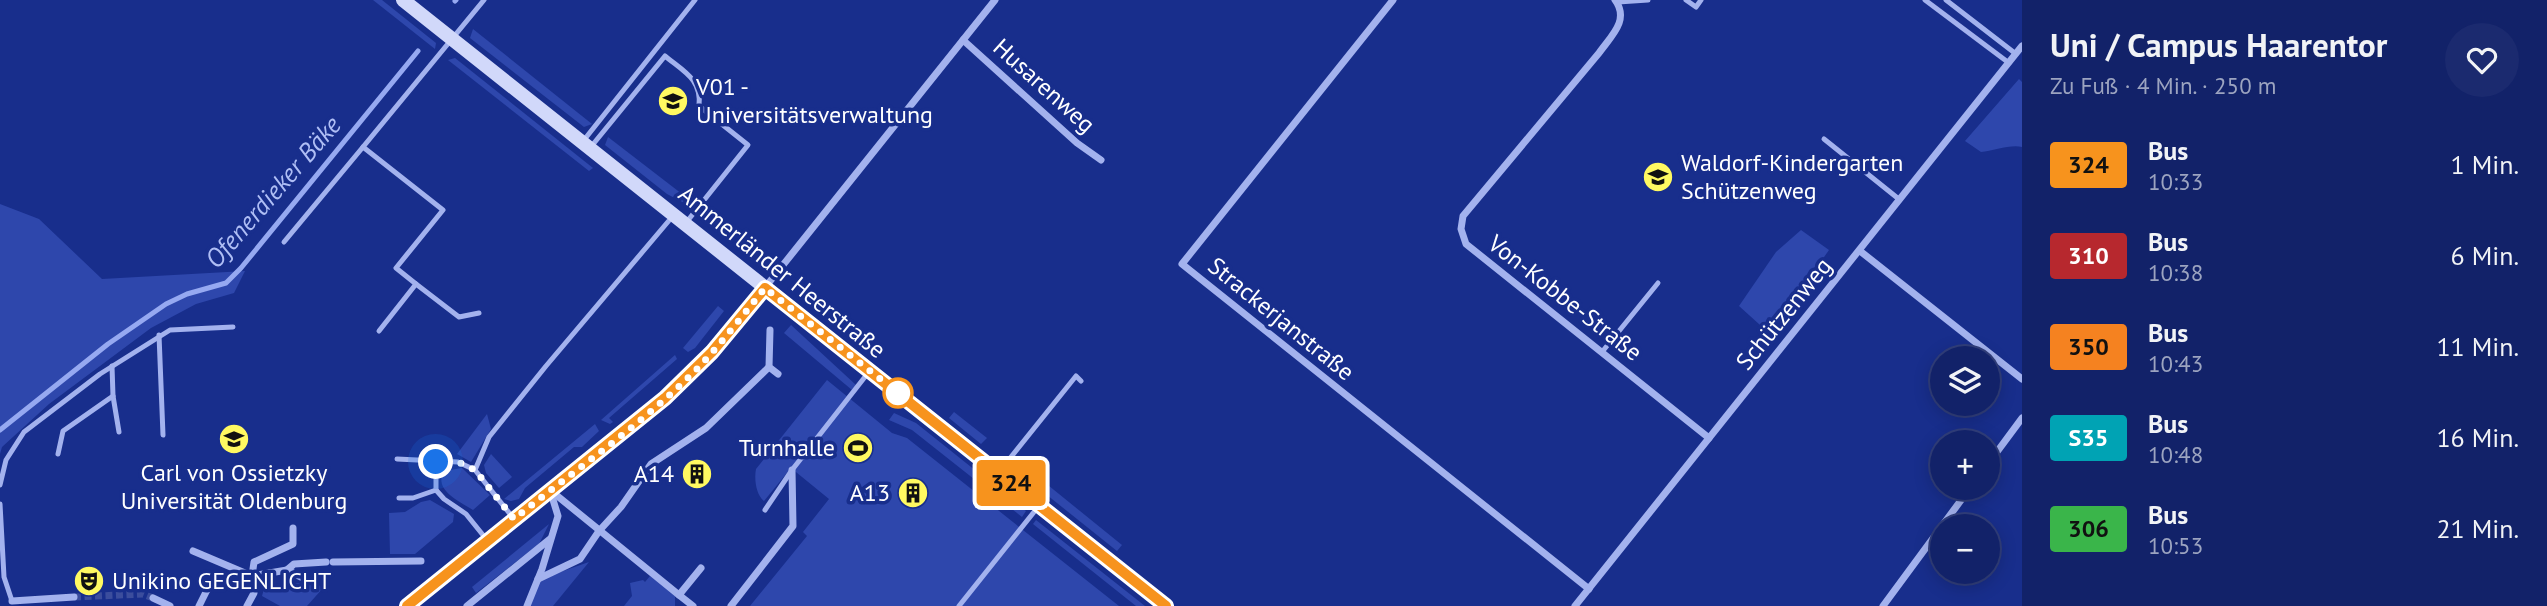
<!DOCTYPE html>
<html lang="de">
<head>
<meta charset="utf-8">
<style>
	body { margin:0; font-family:"PT Sans",sans-serif; background:#1b2a6f; color:#f1f3f6; height:100vh; display:flex; flex-direction:column; font-size:26px; white-space:nowrap }
	* { box-sizing:border-box; margin:0 }
	p { font-size:23px; color:#9ca4c0 }
	.icon { flex:none; width:38px; height:38px; fill:none; stroke:currentColor; stroke-width:2; stroke-linecap:round; stroke-linejoin:round }
	.map { position:relative; flex:1; overflow:hidden }
	.side { display:flex; flex-direction:column; background:#122269; width:525px }
	.side>* { flex:none }
	.badge { padding:0 14px; border-radius:5px; font-size:24px; line-height:46px }
	.buttons { position:absolute; left:1930px; top:346px; display:grid; gap:14px }
	.buttons a { display:grid; place-items:center; width:70px; height:70px; border-radius:50%; background:#122269; box-shadow:0 4px 18px #0003,0 0 0 2px #313f7d; font-size:35px }
	.you { position:absolute; width:35px; height:35px; margin:-18px; border:5px solid #fff; border-radius:50%; background:#1a73e8; box-shadow:0 0 0 10px #1a73e833 }
	.map>.badge { position:absolute; translate:-50% -50%; box-shadow:0 0 0 4px #fff }
	.round { display:grid; place-items:center; flex:none; width:74px; height:74px; border-radius:37px; background:#1b2a6f }
	.summary { display:flex; align-items:center; justify-content:space-between; height:119px; padding:0 28px }
	h1 { font-size:33px; font-weight:700; line-height:52px }
	ul { padding:0; list-style:none }
	li { display:flex; align-items:center; gap:21px; height:91px; padding:0 28px }
	li div { flex:1 }
	li b { display:block; font-size:26px }
	li em { font-style:normal }
	li .badge { min-width:77px; font-weight:700; text-align:center }
	main { display:flex; flex:1; min-height:0 }
	.map>svg:first-child { display:block }
	.green { fill:#2e47ac }
	.lines { fill:none; stroke-linecap:round; stroke-linejoin:round }
	.stream { stroke:#96a9f1; stroke-width:5 }
	.street-tunnel { stroke:#3b4d9d; stroke-width:7; stroke-dasharray:7 3.5; stroke-linecap:butt }
	.lane { stroke:#a3b2ee; stroke-width:5 }
	.street { stroke:#a3b2ee; stroke-width:7 }
	.secondary { stroke:#d1d8fa; stroke-width:14 }
	.line-casing { stroke:#fff; stroke-width:16 }
	.line { stroke:#f7931d; stroke-width:10 }
	.walk { stroke:#fff; stroke-width:7; stroke-dasharray:0 12.6 }
	.stop-dot { fill:#fff; stroke:#f7931d; stroke-width:3.5 }
	.labels { text-anchor:middle; stroke-width:7; stroke-linejoin:round; paint-order:stroke }
	.street-label { font-size:24px; fill:#fff; stroke:#182e8c }
	.poi-label { font-size:24px; fill:#fff; stroke:#182e8c; text-anchor:start }
	.water-label { font-size:26px; font-style:italic; fill:#afbef5; stroke:#182e8c }
</style>
</head>
<body>
<main>
<div class="map">
<svg width="2022" height="606" viewBox="0 0 2022 606">
	<rect width="100%" height="100%" fill="#182e8c"/>
	<g class="green">
		<polygon points="373,0 382,0 436,43 435,49"/>
		<polygon points="473,29 592,124 584,127 470,38"/>
		<polygon points="455,58 593,168 589,171 448,60"/>
		<path d="M2019 79 2022 82V147C2011 144 1993 151 1981 152L1965 141Z"/>
		<polygon points="608,137 695,204 692,207 667,194 605,145"/>
		<polygon points="0,204 39,219 102,279 245,271 234,293 196,304 151,328 49,404 2,447 0,454"/>
		<polygon points="1801,230 1829,250 1770,334 1739,306 1776,252"/>
		<polygon points="718,306 724,311 695,348 688,352 683,348"/>
		<polygon points="791,325 856,385 852,390 784,333"/>
		<polygon points="675,355 677,359 609,418 613,422 610,424 601,420"/>
		<path d="M827 380 892 433 907 438 1119 606H750L807 536 803 532 829 499 791 468 764 501C756 495 754 479 756 469Z"/>
		<polygon points="954,412 987,438 981,444 949,418"/>
		<polygon points="894,413 916,423 1026,511 1022,517 912,430 889,420"/>
		<polygon points="487,414 491,429 471,462 457,454"/>
		<polygon points="595,424 599,431 582,447 574,447 525,488 519,499 511,501 504,499"/>
		<polygon points="491,454 512,477 499,488 486,473 484,465"/>
		<polygon points="1017,460 1122,545 1117,551 1012,467"/>
		<path d="M462 468 490 495 473 510C459 501 433 490 444 471Z"/>
		<polygon points="430,500 454,514 453,522 415,554 390,554 389,513 405,512 421,502"/>
		<polygon points="1036,520 1145,606 1136,606 1033,524"/>
		<polygon points="549,524 539,544 476,593 472,587"/>
		<polygon points="589,562 553,606 528,606 538,583 543,578"/>
		<polygon points="650,576 675,594 675,606 624,606 632,596 630,583 643,580 645,582"/>
		<polygon points="314,582 323,588 307,606 280,606 262,596 264,589 271,585"/>
	</g>
	<g class="lines">
		<g class="stream">
			<polyline points="455,1 456,0"/>
			<polyline points="0,430 108,344 166,304 187,294 226,283 241,268 418,51"/>
		</g>
		<polyline class="street-tunnel" points="74,597 143,594 153,598"/>
		<g class="lane">
			<polyline points="1686,0 1696,7 1701,0"/>
			<polyline points="1925,0 2009,63"/>
			<polyline points="1946,0 2016,54"/>
			<polyline points="1618,2 1648,0"/>
			<polyline points="1824,139 1900,200"/>
			<polyline points="584,140 695,0"/>
			<path d="M590 148 665 56C683 71 702 79 699 106L748 145 685 224"/>
			<polyline points="284,242 363,147"/>
			<polyline points="416,284 396,268 443,210 363,147 484,0"/>
			<polyline points="379,331 416,284 459,317 479,313"/>
			<polyline points="159,335 163,435"/>
			<polyline points="1602,352 1658,283"/>
			<polyline points="112,366 113,396 119,432"/>
			<polyline points="58,454 63,431 113,396"/>
			<polyline points="397,459 458,462 475,470 514,519"/>
			<polyline points="436,462 436,490 444,499 466,514 487,540"/>
			<polyline points="475,470 489,437 546,366 672,217"/>
			<polyline points="999,472 1076,376 1081,381"/>
			<polyline points="0,485 6,460 24,432 100,374 170,330 233,327"/>
			<polyline points="399,498 413,498 436,490"/>
			<polyline points="0,504 4,577 12,601"/>
			<polyline points="765,510 792,470 868,373"/>
			<polyline points="959,606 1038,507"/>
		</g>
		<g class="street">
			<polyline points="1393,0 1182,264 1589,589"/>
			<path d="M1615 0C1630 20 1611 36 1599 53L1463 216 1461 229 1466 244 1709 438"/>
			<polyline points="963,40 1077,143 1101,160"/>
			<polyline points="1860,251 2022,379"/>
			<polyline points="770,330 769,367 778,374"/>
			<polyline points="1988,464 2022,418"/>
			<polyline points="550,490 679,595"/>
			<polyline points="293,528 293,544 254,562 252,576 287,570 301,577"/>
			<polyline points="193,551 252,576 254,593 247,606"/>
			<polyline points="333,562 421,561"/>
			<polyline points="287,570 294,564 326,562"/>
			<polyline points="538,579 580,559 599,531 621,507 651,464 706,428 769,367"/>
			<polyline points="153,598 170,606"/>
			<polyline points="12,601 74,597"/>
			<polyline points="408,605 665,398 696,370 727,335 995,0"/>
			<polyline points="199,606 212,580"/>
			<polyline points="467,606 550,539"/>
			<polyline points="527,606 542,569 558,516 550,490"/>
			<polyline points="693,606 679,595 701,568"/>
			<polyline points="731,606 793,526 792,470"/>
			<polyline points="1575,606 2022,46"/>
			<polyline points="1883,606 1970,488"/>
		</g>
		<polyline class="secondary" points="403,0 1166,606"/>
	</g>
	<g class="lines">
		<g class="line-casing">
			<polyline id="line" points="407,606 665,398 712,352 765,288 1166,606"/>
		</g>
		<use href="#line" class="line"/>
		<path class="walk" d="M436 462H458L475 470 514 519C575 470 641 425 696 370 721 344 743 315 765 288L898 393"/>
	</g>
	<defs>
		<g id="university-disc" transform="scale(1.575)"><circle r="9.5" fill="#fff961" stroke="#182e8c"/><path d="M0-5L7-2L0 1L-7-2ZM-4 1L0 2.5L4 1V4Q0 6-4 4Z" fill="#111"/></g>
		<g id="school-disc" transform="scale(1.575)"><circle r="9.5" fill="#fff961" stroke="#182e8c"/><path d="M0-5L7-2L0 1L-7-2ZM-4 1L0 2.5L4 1V4Q0 6-4 4Z" fill="#111"/></g>
		<g id="stadium-disc" transform="scale(1.575)"><circle r="9.5" fill="#fff961" stroke="#182e8c"/><path d="M0-5a6.5 5 0 1 0 0 10a6.5 5 0 1 0 0-10ZM-3.5-1.8h7v3.6h-7Z" fill="#111"/></g>
		<g id="building-disc" transform="scale(1.575)"><circle r="9.5" fill="#fff961" stroke="#182e8c"/><path d="M-4-6H4V6H1V3H-1V6H-4ZM-2.5-4.3h1.7v1.8h-1.7ZM.8-4.3h1.7v1.8H.8ZM-2.5-1h1.7V.8h-1.7ZM.8-1h1.7V.8H.8Z" fill="#111"/></g>
		<g id="theatre-disc" transform="scale(1.575)"><circle r="9.5" fill="#fff961" stroke="#182e8c"/><path d="M-5-5.5Q0-4 5-5.5V0Q5 5 0 6Q-5 5-5 0ZM-3.3-2.5H-1v1.5H-3.3ZM1-2.5H3.3v1.5H1ZM-2.8 1Q0 5.5 2.8 1Z" fill="#111"/></g>
	</defs>
	<g fill-rule="evenodd">
		<use href="#university-disc" x="673" y="101"/>
		<use href="#school-disc" x="1658" y="177"/>
		<use href="#university-disc" x="234" y="439"/>
		<use href="#stadium-disc" x="858" y="448"/>
		<use href="#building-disc" x="697" y="474"/>
		<use href="#building-disc" x="913" y="493"/>
		<use href="#theatre-disc" x="89" y="581"/>
	</g>
	<circle class="stop-dot" cx="898" cy="393" r="14"/>
	<g class="labels">
		<g class="street-label">
			<text transform="translate(1044 86) rotate(42)" y="8">Husarenweg</text>
			<text transform="translate(782 272) rotate(39)" y="8">Ammerländer Heerstraße</text>
			<text transform="translate(1565 298) rotate(38)" y="8">Von-Kobbe-Straße</text>
			<text transform="translate(1784 314) rotate(-51)" y="8">Schützenweg</text>
			<text transform="translate(1281 319) rotate(39)" y="8">Strackerjanstraße</text>
		</g>
		<g class="poi-label">
			<text x="696" y="95">V01 -<tspan x="696" dy="28">Universitätsverwaltung</tspan></text>
			<text x="1681" y="171">Waldorf-Kindergarten<tspan x="1681" dy="28">Schützenweg</tspan></text>
			<text x="835" y="456" text-anchor="end">Turnhalle</text>
			<text x="234" y="481" text-anchor="middle">Carl von Ossietzky<tspan x="234" dy="28">Universität Oldenburg</tspan></text>
			<text x="674" y="482" text-anchor="end">A14</text>
			<text x="890" y="501" text-anchor="end">A13</text>
			<text x="112" y="589">Unikino GEGENLICHT</text>
		</g>
		<g class="water-label">
			<text transform="translate(273 192) rotate(-49)" y="9">Ofenerdieker Bäke</text>
		</g>
	</g>
</svg>
<div class="buttons">
<a><svg class="icon" aria-label="layers" viewBox="0 0 24 24"><path d="M12 4l9 5-9 5-9-5zM3 14l9 5 9-5"/></svg></a>
<a>+</a>
<a>−</a>
</div>
<div class="you" style="left:436px;top:462px"></div>
<b class="badge" style="left:1011px;top:483px;background:#f7931d;color:#111">324</b>
</div>
<section class="side">
<div class="summary"><div><h1>Uni / Campus Haarentor</h1><p>Zu Fuß · 4 Min. · 250 m</p></div><a class="round"><svg class="icon" aria-label="heart" viewBox="0 0 24 24"><path d="M12 20l-8-8c-3-5 5-10 8-4 3-6 11-1 8 4z"/></svg></a></div>
<ul>
<li><span class="badge" style="background:#f7931d;color:#111">324</span><div><b>Bus</b><p>10:33</p></div><em>1 Min.</em></li>
<li><span class="badge" style="background:#b7282e;color:#fff">310</span><div><b>Bus</b><p>10:38</p></div><em>6 Min.</em></li>
<li><span class="badge" style="background:#f58220;color:#111">350</span><div><b>Bus</b><p>10:43</p></div><em>11 Min.</em></li>
<li><span class="badge" style="background:#00a3b4;color:#fff">S35</span><div><b>Bus</b><p>10:48</p></div><em>16 Min.</em></li>
<li><span class="badge" style="background:#3ab54a;color:#111">306</span><div><b>Bus</b><p>10:53</p></div><em>21 Min.</em></li>
</ul>
</section>
</main>
</body>
</html>
